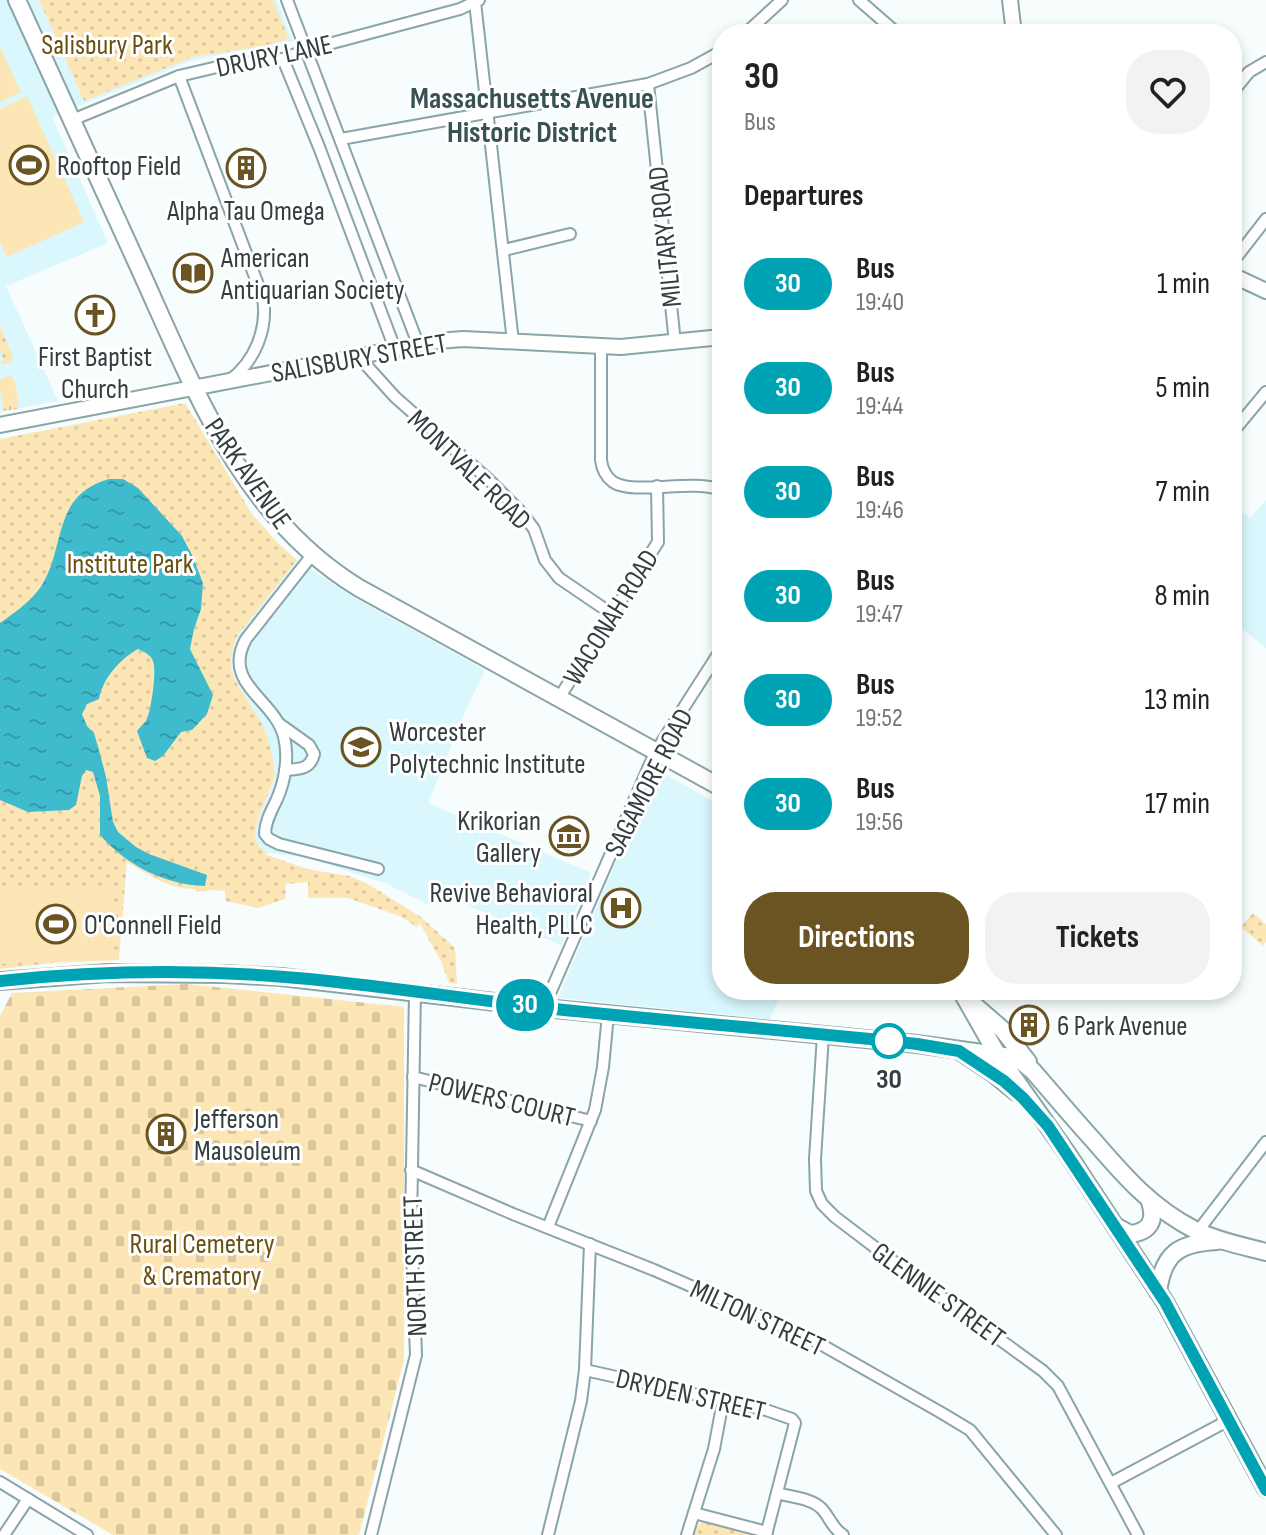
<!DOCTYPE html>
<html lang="en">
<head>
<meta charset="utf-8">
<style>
	body { margin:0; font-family:"Sofia Sans Condensed",sans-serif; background:#f2f2f2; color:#222; height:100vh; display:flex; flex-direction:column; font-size:30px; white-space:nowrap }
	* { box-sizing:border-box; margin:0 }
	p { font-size:26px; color:#767676 }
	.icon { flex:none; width:44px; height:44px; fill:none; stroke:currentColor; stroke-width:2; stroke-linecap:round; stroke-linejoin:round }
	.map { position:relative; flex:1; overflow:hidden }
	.drawer { position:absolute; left:712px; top:24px; width:530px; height:976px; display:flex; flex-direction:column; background:#fff; border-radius:32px; box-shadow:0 4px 12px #0003 }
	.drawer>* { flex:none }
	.badge { padding:0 16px; border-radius:26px; font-size:28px; line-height:52px }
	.map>.badge { position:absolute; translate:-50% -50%; box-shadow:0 0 0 4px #fff }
	h2 { padding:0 32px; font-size:30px; line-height:72px }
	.round { display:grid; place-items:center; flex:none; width:84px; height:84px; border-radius:32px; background:#f2f2f2 }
	.head { display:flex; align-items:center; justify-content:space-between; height:136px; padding:0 32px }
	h1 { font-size:38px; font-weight:700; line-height:60px }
	.cta { display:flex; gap:16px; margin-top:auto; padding:16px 32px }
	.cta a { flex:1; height:92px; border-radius:32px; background:#695422; color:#fff; font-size:32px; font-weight:700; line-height:92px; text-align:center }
	.cta a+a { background:#f2f2f2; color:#222 }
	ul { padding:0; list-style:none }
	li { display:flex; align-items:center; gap:24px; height:104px; padding:0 32px }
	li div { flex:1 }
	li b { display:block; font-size:30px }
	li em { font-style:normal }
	li .badge { min-width:88px; font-weight:700; text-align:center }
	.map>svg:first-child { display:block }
	.built { fill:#d9f7fd }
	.grass { fill:url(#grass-tufts) }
	.cemetery { fill:url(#cemetery-stones) }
	.park { fill:url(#park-dots) }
	.pitch { fill:#fde6b6 }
	.water { fill:url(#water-ripples) }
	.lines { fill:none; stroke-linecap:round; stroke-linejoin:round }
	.minor-casing { stroke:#8aa5a9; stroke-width:14 }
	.secondary-casing { stroke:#8aa5a9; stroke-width:18 }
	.primary-casing { stroke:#8aa5a9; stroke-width:20 }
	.minor { stroke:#fff; stroke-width:10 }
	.secondary { stroke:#fff; stroke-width:14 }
	.primary { stroke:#fff; stroke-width:16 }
	.line-casing { stroke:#fff; stroke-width:18 }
	.line { stroke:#00a3b4; stroke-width:12 }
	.stop-dot { fill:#fff; stroke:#00a3b4; stroke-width:4 }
	.labels { text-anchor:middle; stroke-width:6; stroke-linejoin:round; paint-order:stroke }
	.park-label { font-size:28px; fill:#695011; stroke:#fff }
	.street-label { font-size:28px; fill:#333e40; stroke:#fff }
	.poi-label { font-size:28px; fill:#333e40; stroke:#fff; text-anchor:start }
	.stop-label { font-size:28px; font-weight:bold; fill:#333e40; stroke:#fff }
	.neighbourhood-label { font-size:30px; font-weight:bold; fill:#385155; stroke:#fff }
</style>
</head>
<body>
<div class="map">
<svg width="1266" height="1535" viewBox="0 0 1266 1535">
	<defs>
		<pattern id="grass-tufts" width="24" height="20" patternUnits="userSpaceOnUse" patternTransform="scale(2)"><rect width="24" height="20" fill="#fde6b6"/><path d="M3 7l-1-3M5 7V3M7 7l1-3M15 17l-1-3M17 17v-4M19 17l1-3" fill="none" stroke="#d9c69e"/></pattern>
		<pattern id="cemetery-stones" width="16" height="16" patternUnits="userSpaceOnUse" patternTransform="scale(2)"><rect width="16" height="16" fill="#fde6b6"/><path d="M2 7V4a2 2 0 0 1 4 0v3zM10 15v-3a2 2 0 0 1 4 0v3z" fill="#d9c69e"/></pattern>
		<pattern id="park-dots" width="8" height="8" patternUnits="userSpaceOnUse" patternTransform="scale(2)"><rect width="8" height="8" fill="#fde6b6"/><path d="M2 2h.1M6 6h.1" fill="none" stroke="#d9c69e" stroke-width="1.8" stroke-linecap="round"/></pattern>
		<pattern id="water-ripples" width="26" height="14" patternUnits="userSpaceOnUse" patternTransform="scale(2)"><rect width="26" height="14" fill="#3fbbce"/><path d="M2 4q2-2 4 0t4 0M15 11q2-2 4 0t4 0" fill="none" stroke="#3599a9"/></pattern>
	</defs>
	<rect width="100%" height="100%" fill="#f7fcfd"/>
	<g class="built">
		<polygon points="0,0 277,0 293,41 273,49 238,51 191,61 52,117 108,243 6,286 58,401 0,412"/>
		<polygon points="1266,500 1266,648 1232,621 1232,616 1237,610 1232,606 1232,503 1250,518"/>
		<polygon points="297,560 356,599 485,670 465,712 428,803 591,873 561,945 433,891 427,904 387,884 306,857 267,853 259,846 254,835 260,814 272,786 275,776 274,766 264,727 237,684 231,670 231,655 237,636"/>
		<polygon points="664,774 722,806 722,990 782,990 770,1019 558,998 651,779 659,782"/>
	</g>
	<path class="grass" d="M10 375C18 382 18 399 18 409L4 411 0 391V380Z"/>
	<polygon class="cemetery" points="187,984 404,1007 404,1360 359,1535 113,1535 0,1469 0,1016 12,993"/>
	<g class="park">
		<polygon points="39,0 273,0 289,39 269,45 193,57 84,101"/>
		<polygon points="0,326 13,358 10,363 2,365 0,362 4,360 0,350"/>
		<path d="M185 403 252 514 280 545 297 560 237 636 231 655V670L237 684 264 727 272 754 275 776 260 814 254 835 259 846 267 853 264 854 307 869 349 876 366 883 421 917 455 948 457 984 449 983 441 961 419 922 418 928 402 917 348 898H308V882L286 884 285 899 258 908 225 901V891L212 890 196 892V889C170 890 148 874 127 862L119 960 51 963 0 969V439Z"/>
		<polygon points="1253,913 1266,924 1266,942 1263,946 1241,927"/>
		<polygon points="703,1521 738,1529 755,1535 694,1535 695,1529"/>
	</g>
	<g class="pitch">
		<polygon points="0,47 21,92 0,102"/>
		<polygon points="27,96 84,222 7,257 0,243 0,109"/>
		<polygon points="110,885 114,957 0,964 0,891"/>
	</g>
	<path class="water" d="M109 479H123L138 488 182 536 192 555 203 583 201 609 194 629 190 649 213 695 207 714 192 730 181 732 163 756 155 761 147 758 137 731C140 727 143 724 146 721 151 712 157 671 153 661 150 654 144 652 138 649 120 659 103 678 99 699L87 704 82 714 87 726 94 733 99 750 106 777 113 822 118 832 136 847 149 854 207 875 205 886C165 885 126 865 100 835V796L93 772 86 770 82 776 76 805 69 810 28 812 0 800V623C15 612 31 602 42 585 66 546 52 495 109 479Z"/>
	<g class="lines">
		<g class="minor-casing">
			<g id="minor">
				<polyline points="287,0 418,344"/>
				<polyline points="859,0 898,34"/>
				<polyline points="475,2 513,342"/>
				<polyline points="745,34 782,0"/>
				<polyline points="283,59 319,147 395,349"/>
				<path d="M179 76 263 298C268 329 255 361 230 380"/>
				<polyline points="648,84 675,343"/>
				<polyline points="1232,93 1249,72 1266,62"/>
				<polyline points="72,120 179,76 230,64 283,59 306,50 460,9 479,0"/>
				<polyline points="341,139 648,84 691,68 722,51"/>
				<polyline points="504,250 570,234"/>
				<polyline points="1232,263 1266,219"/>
				<path d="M601 347V460C602 469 605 476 613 482 635 496 692 478 722 490"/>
				<polyline points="358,356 395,397 488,479 522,513 534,529 545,560 559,578 612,614"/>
				<polyline points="1232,433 1266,392"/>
				<path d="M312 555 246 639C221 684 275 699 284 737 289 757 285 781 277 799 272 810 265 821 265 834L269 839 279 844 378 869"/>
				<polyline points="559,698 658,542 657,486"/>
				<path d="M281 725 309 745 314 754C310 770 299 769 285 770"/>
				<polyline points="544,1007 650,764 663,740 722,648"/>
				<polyline points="823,1035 815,1159 816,1191 822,1204 835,1217 918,1280 1043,1371 1058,1386 1138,1535"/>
				<polyline points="413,1077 591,1121"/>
				<polyline points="411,1170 513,1214 654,1270 808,1337 940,1412 970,1430 1056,1535"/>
				<polyline points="548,1227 595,1110 603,1067 608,1014"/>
				<polyline points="1198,1231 1266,1142"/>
				<polyline points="585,1370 766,1410 792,1419 795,1423 766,1535"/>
				<polyline points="0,1482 87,1535"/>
				<polyline points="1111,1483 1229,1420"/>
				<path d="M777 1493C790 1497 812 1498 822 1509 830 1518 832 1528 843 1535"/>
				<polyline points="694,1513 767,1532"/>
				<polyline points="4,1535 28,1499"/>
				<polyline points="371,1535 416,1355 411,1224 415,992"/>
				<polyline points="548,1535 581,1401 585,1370 590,1244"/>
				<polyline points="687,1535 714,1449 723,1401"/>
			</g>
		</g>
		<g class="secondary-casing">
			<g id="secondary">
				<polyline points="1010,0 1014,34"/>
				<polyline points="1232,275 1266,291"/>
				<polyline points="0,425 438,341 463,339 621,347 722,337"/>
			</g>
		</g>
		<g class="primary-casing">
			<g id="primary">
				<path d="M17 0C57 87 96 174 136 261 192 383 239 515 359 588L722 788"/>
				<path d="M0 981 108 973 225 974 281 977 555 1009 917 1044 1011 1057 1022 1062 1033 1071C1053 1094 1073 1118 1094 1141 1125 1177 1152 1208 1195 1230 1217 1241 1243 1246 1266 1252"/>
				<polyline points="964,996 997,1054 1067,1153 1165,1302 1266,1489"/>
				<polyline points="973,1004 1003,1030 1028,1062"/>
				<polyline points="961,1052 994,1074 1016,1092"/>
				<path d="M1117 1227 1130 1234C1150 1232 1156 1220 1150 1202"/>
				<path d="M1158 1292C1163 1253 1179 1243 1217 1241"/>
			</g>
		</g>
		<use href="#minor" class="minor"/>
		<use href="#secondary" class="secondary"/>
		<use href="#primary" class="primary"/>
	</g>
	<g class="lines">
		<g class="line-casing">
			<path id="line" d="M0 981C102 970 206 969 309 979 391 987 473 1000 555 1009 676 1022 797 1031 917 1044L959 1051 1004 1081 1023 1098 1048 1126 1165 1302 1266 1490"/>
		</g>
		<use href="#line" class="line"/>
	</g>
	<defs>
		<g id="stadium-ring" transform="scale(2)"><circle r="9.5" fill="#fff" stroke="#695422" stroke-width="1.5"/><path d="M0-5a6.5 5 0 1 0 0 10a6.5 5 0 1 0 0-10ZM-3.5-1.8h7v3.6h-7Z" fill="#695422"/></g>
		<g id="building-ring" transform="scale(2)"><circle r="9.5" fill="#fff" stroke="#695422" stroke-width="1.5"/><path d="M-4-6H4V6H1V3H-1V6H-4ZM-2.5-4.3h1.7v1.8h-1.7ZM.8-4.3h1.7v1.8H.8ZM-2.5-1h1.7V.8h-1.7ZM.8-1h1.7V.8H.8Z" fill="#695422"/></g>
		<g id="library-ring" transform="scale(2)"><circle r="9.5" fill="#fff" stroke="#695422" stroke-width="1.5"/><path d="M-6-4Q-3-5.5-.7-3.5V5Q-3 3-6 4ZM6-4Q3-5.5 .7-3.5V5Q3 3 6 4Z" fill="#695422"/></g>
		<g id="church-ring" transform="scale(2)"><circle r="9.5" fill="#fff" stroke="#695422" stroke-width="1.5"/><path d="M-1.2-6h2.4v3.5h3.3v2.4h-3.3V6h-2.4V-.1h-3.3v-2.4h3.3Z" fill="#695422"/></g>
		<g id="university-ring" transform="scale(2)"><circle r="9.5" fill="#fff" stroke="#695422" stroke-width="1.5"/><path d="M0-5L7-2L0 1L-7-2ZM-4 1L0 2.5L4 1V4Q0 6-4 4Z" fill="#695422"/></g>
		<g id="museum-ring" transform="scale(2)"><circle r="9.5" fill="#fff" stroke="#695422" stroke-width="1.5"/><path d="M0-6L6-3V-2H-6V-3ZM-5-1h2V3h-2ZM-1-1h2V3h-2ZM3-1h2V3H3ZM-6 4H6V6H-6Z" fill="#695422"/></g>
		<g id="hospital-ring" transform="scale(2)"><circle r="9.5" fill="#fff" stroke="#695422" stroke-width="1.5"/><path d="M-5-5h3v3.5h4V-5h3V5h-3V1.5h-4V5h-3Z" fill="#695422"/></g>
	</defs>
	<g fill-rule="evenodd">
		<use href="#stadium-ring" x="29" y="165"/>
		<use href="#building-ring" x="246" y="168"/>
		<use href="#library-ring" x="193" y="273"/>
		<use href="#church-ring" x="95" y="315"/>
		<use href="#university-ring" x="361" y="747"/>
		<use href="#museum-ring" x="569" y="836"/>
		<use href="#hospital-ring" x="621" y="908"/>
		<use href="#stadium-ring" x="56" y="924"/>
		<use href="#building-ring" x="1029" y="1025"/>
		<use href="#building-ring" x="166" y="1134"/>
	</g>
	<circle class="stop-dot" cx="889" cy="1041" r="16"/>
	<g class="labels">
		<g class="park-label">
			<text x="107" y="54">Salisbury Park</text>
			<text x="130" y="573">Institute Park</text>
			<text x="202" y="1253">Rural Cemetery<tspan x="202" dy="32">&amp; Crematory</tspan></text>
		</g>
		<g class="street-label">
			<text transform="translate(274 55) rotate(-12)" y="10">DRURY LANE</text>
			<text transform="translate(664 237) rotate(-96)" y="10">MILITARY ROAD</text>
			<text transform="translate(359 357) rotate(-10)" y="10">SALISBURY STREET</text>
			<text transform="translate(470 469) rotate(44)" y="10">MONTVALE ROAD</text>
			<text transform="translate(249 473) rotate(55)" y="10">PARK AVENUE</text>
			<text transform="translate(610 617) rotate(-58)" y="10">WACONAH ROAD</text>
			<text transform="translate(648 782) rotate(-63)" y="10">SAGAMORE ROAD</text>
			<text transform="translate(502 1099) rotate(14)" y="10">POWERS COURT</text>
			<text transform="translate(414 1266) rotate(-92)" y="10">NORTH STREET</text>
			<text transform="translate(939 1294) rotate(36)" y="10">GLENNIE STREET</text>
			<text transform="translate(758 1317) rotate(25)" y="10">MILTON STREET</text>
			<text transform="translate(691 1394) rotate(13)" y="10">DRYDEN STREET</text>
		</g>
		<g class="poi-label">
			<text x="57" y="175">Rooftop Field</text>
			<text x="246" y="220" text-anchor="middle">Alpha Tau Omega</text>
			<text x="221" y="267">American<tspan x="221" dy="32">Antiquarian Society</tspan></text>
			<text x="95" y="366" text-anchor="middle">First Baptist<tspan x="95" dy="32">Church</tspan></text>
			<text x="389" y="741">Worcester<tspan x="389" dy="32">Polytechnic Institute</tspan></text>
			<text x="541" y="830" text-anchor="end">Krikorian<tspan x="541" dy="32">Gallery</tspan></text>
			<text x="593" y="902" text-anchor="end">Revive Behavioral<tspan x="593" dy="32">Health, PLLC</tspan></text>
			<text x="84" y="934">O'Connell Field</text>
			<text x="1057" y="1035">6 Park Avenue</text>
			<text x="194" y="1128">Jefferson<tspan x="194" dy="32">Mausoleum</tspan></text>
		</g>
		<g class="stop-label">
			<text x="889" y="1088">30</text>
		</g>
		<g class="neighbourhood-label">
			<text x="532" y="108">Massachusetts Avenue<tspan x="532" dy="34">Historic District</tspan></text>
		</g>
	</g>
</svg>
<b class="badge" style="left:525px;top:1005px;background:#00a3b4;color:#fff">30</b>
<section class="drawer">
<div class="head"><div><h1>30</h1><p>Bus</p></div><a class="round"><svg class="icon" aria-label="heart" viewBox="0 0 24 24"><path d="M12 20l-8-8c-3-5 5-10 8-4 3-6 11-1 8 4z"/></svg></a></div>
<h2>Departures</h2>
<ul>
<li><span class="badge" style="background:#00a3b4;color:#fff">30</span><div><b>Bus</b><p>19:40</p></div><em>1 min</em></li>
<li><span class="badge" style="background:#00a3b4;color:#fff">30</span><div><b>Bus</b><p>19:44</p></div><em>5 min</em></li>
<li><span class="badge" style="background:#00a3b4;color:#fff">30</span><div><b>Bus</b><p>19:46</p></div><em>7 min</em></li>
<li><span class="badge" style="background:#00a3b4;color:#fff">30</span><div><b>Bus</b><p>19:47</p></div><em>8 min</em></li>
<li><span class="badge" style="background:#00a3b4;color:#fff">30</span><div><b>Bus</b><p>19:52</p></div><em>13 min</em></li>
<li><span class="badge" style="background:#00a3b4;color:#fff">30</span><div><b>Bus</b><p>19:56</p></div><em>17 min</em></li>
</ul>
<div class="cta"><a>Directions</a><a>Tickets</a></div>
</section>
</div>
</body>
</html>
